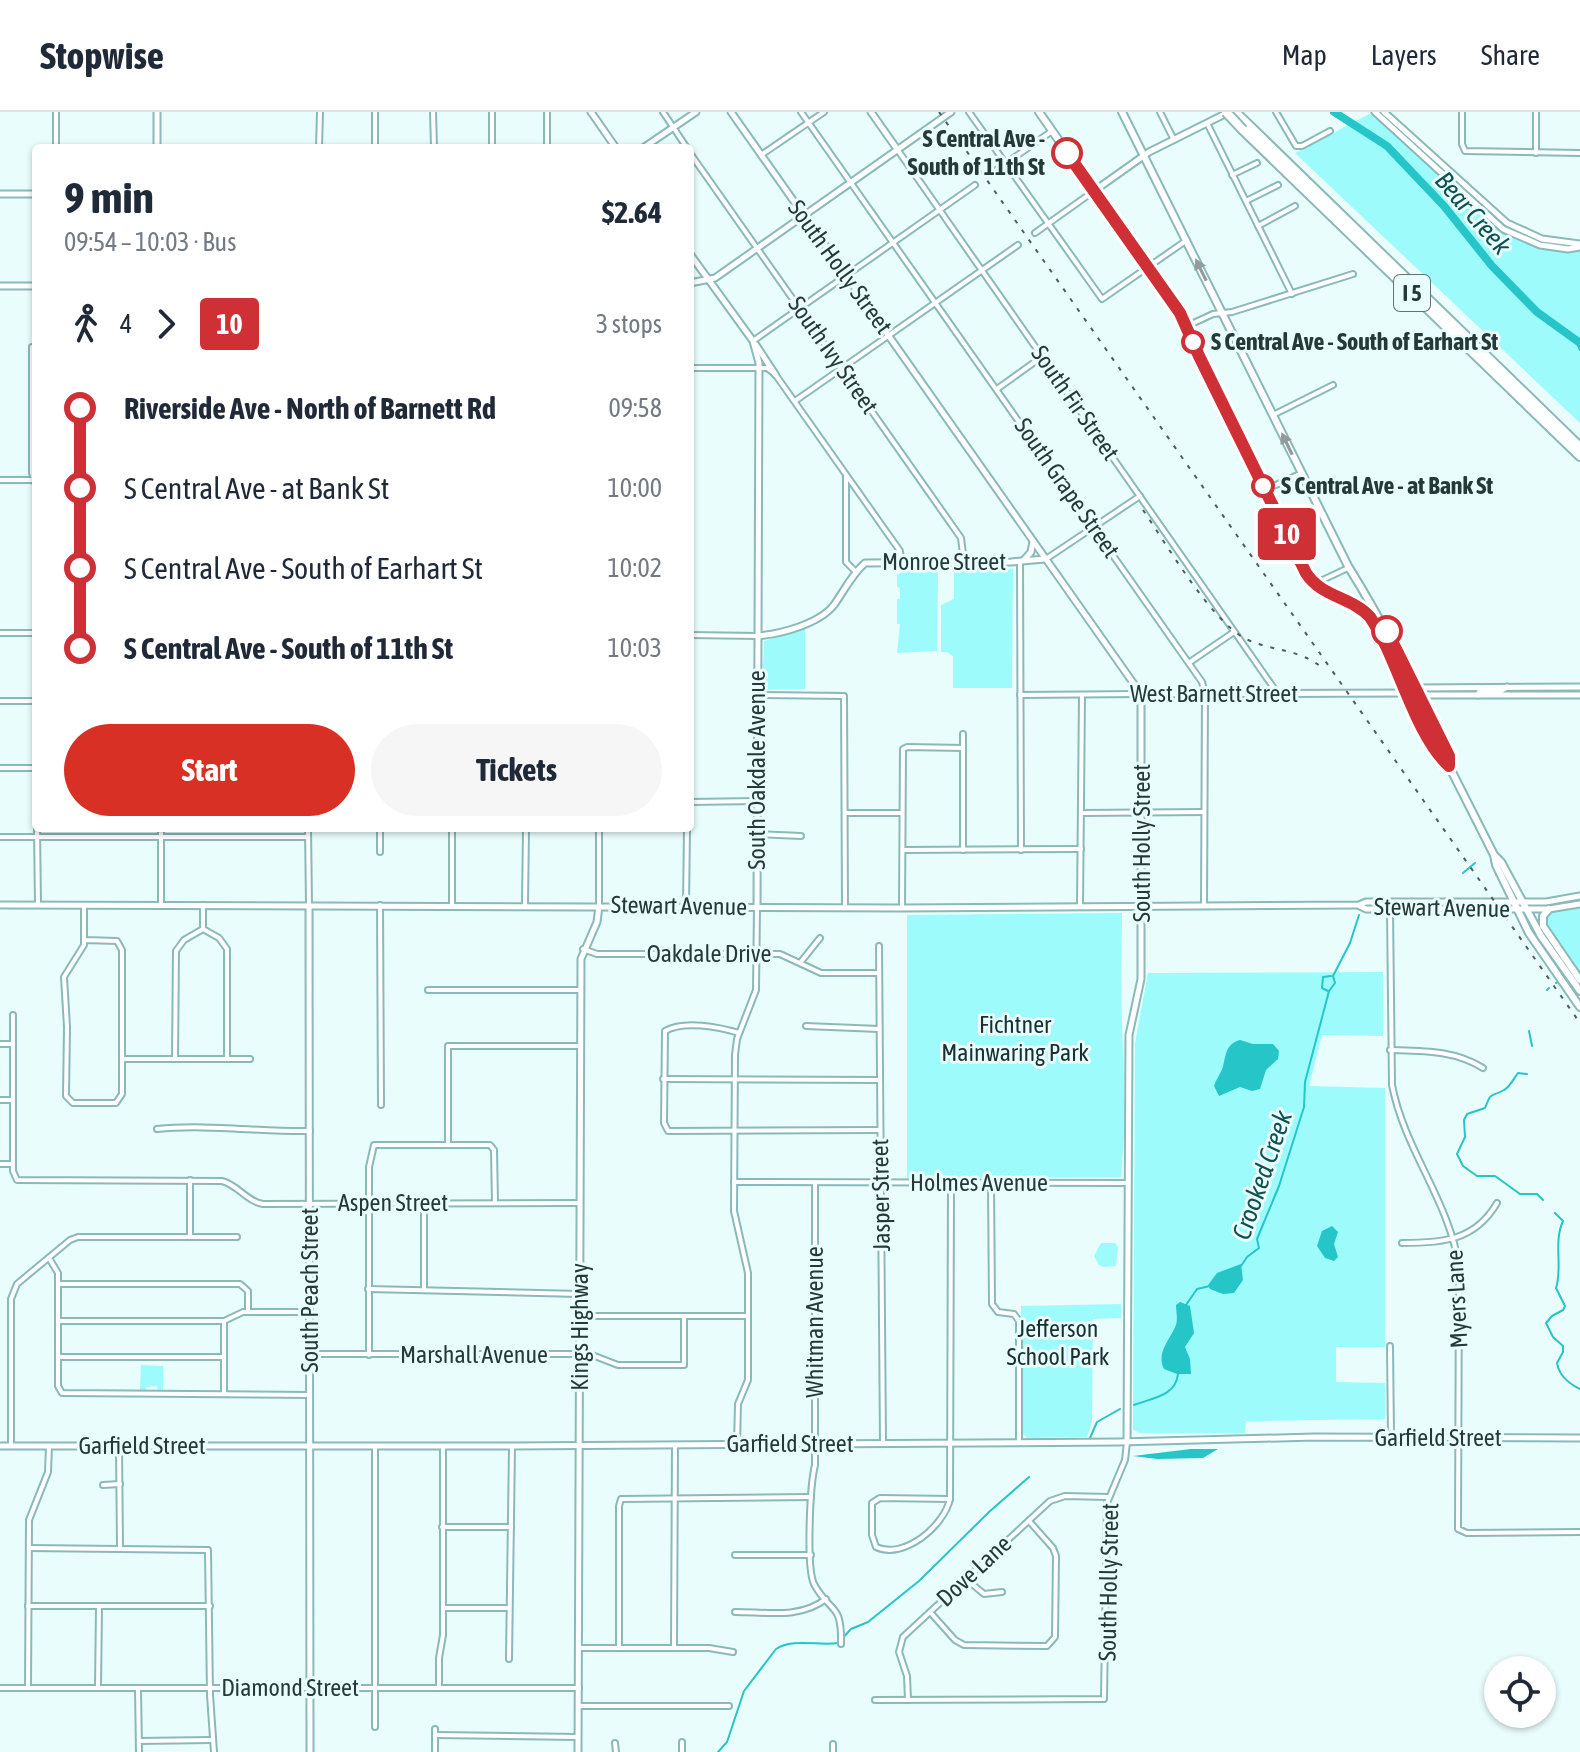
<!DOCTYPE html>
<html lang="en">
<head>
<meta charset="utf-8">
<style>
	body { margin:0; font-family:"Asap Condensed",sans-serif; background:#f6f6f7; color:#1f2937; height:100vh; display:flex; flex-direction:column; font-size:30px; white-space:nowrap }
	* { box-sizing:border-box; margin:0 }
	p { font-size:26px; color:#747a83 }
	.icon { flex:none; width:44px; height:44px; fill:none; stroke:currentColor; stroke-width:2; stroke-linecap:round; stroke-linejoin:round }
	.map { position:relative; flex:1; overflow:hidden }
	.details { position:absolute; left:32px; top:32px; width:662px; height:688px; display:flex; flex-direction:column; background:#fff; border-radius:8px; box-shadow:0 2px 6px #0004 }
	.details>* { flex:none }
	.badge { padding:0 16px; border-radius:6px; font-size:28px; line-height:52px }
	.controls { position:absolute; left:1484px; top:1544px; display:grid; gap:16px }
	.controls a { display:grid; place-items:center; width:72px; height:72px; border-radius:50%; background:#fff; box-shadow:0 2px 6px #0004; font-size:40px }
	.map>.badge { position:absolute; translate:-50% -50%; box-shadow:0 0 0 4px #fff }
	.legs { display:flex; align-items:center; gap:12px; height:88px; padding:0 32px; font-size:26px }
	.legs p { margin-inline-start:auto }
	.head { display:flex; align-items:center; justify-content:space-between; height:136px; padding:0 32px }
	h1 { font-size:44px; font-weight:700; line-height:60px }
	.button { display:flex; gap:16px; margin-top:auto; padding:16px 32px }
	.button a { flex:1; height:92px; border-radius:48px; background:#d93025; color:#fff; font-size:32px; font-weight:700; line-height:92px; text-align:center }
	.button a+a { background:#f6f6f7; color:#1f2937 }
	ul { padding:0 32px; list-style:none }
	li { display:flex; align-items:center; gap:28px; height:80px; font-size:30px }
	li i { display:grid; place-items:center; width:12px; height:100%; margin:0 10px; background:currentColor }
	li i::after { content:''; width:20px; height:20px; margin:-10px; border:6px solid; border-radius:50%; background:#fff }
	li p { margin-inline-start:auto }
	li:first-child i { background:linear-gradient(#0000 50%,currentColor 0) }
	li:last-child i { background:linear-gradient(currentColor 50%,#0000 0) }
	header { display:flex; align-items:center; gap:48px; box-sizing:border-box; height:112px; padding:0 40px; background:#fff; border-bottom:2px solid #e0e1e3 }
	header strong { font-size:38px }
	nav { display:flex; gap:44px; margin-inline-start:auto; font-size:28px }
	.map>svg:first-child { display:block }
	.green { fill:#9dfbfc }
	.water { fill:#26c5c8 }
	.lines { fill:none; stroke-linecap:round; stroke-linejoin:round }
	.stream { stroke:#26c5c8; stroke-width:2 }
	.river { stroke:#26c5c8; stroke-width:8 }
	.minor-casing { stroke:#8ab9b9; stroke-width:8 }
	.tertiary-casing { stroke:#8ab9b9; stroke-width:9 }
	.secondary-casing { stroke:#8ab9b9; stroke-width:9 }
	.primary-casing { stroke:#8ab9b9; stroke-width:10 }
	.motorway-casing { stroke:#8ab9b9; stroke-width:12 }
	.minor { stroke:#fff; stroke-width:4 }
	.tertiary { stroke:#fff; stroke-width:5 }
	.secondary { stroke:#fff; stroke-width:5 }
	.primary { stroke:#fff; stroke-width:6 }
	.motorway { stroke:#fff; stroke-width:8 }
	.rail { stroke:#4c5f5f; stroke-width:2; stroke-dasharray:4 8; stroke-linecap:butt }
	.motorway-bridge-casing { stroke:#8ab9b9; stroke-width:12; stroke-linecap:butt }
	.motorway-bridge { stroke:#fff; stroke-width:8 }
	.oneway { fill:#929c9c }
	.line-1-casing { stroke:#fff; stroke-width:18 }
	.line-1 { stroke:#ce3036; stroke-width:12 }
	.stop-1-dot { fill:#fff; stroke:#ce3036; stroke-width:4 }
	.labels { text-anchor:middle; stroke-width:6; stroke-linejoin:round; paint-order:stroke }
	.shield { fill:#eafdfd; stroke:#617474; stroke-width:2 }
	.shield-label { font-size:22px; font-weight:bold; fill:#263939 }
	.stop-label { font-size:24px; font-weight:bold; fill:#263939; stroke:#eafdfd; text-anchor:start }
	.street-label { font-size:24px; fill:#263939; stroke:#eafdfd }
	.park-label { font-size:24px; fill:#183031; stroke:#eafdfd }
	.water-label { font-size:26px; font-style:italic; fill:#115051; stroke:#eafdfd }
</style>
</head>
<body>
<header>
<strong>Stopwise</strong>
<nav><a>Map</a><a>Layers</a><a>Share</a></nav>
</header>
<div class="map">
<svg width="1580" height="1640" viewBox="0 0 1580 1640">
	<rect width="100%" height="100%" fill="#eafdfd"/>
	<g class="green">
		<polygon points="1373,0 1502,118 1540,134 1580,138 1580,311 1295,41"/>
		<polygon points="954,456 1013,457 1012,576 953,576 953,544 947,540 941,540 941,493 954,487"/>
		<polygon points="901,460 938,460 937,539 897,541 900,512 897,512 897,487 900,487 900,476 897,475 897,463"/>
		<polygon points="805,516 805,577 762,578 764,529"/>
		<polygon points="1579,794 1580,796 1580,864 1548,816 1546,808 1554,798"/>
		<polygon points="1122,801 1121,878 1125,1011 1121,1065 907,1066 907,803"/>
		<polygon points="1383,860 1383,924 1322,923 1309,974 1385,976 1385,1235 1336,1235 1336,1270 1385,1271 1385,1307 1246,1309 1245,1321 1140,1321 1133,1318 1135,931 1148,861"/>
		<polygon points="1101,1131 1115,1131 1118,1135 1116,1154 1104,1155 1099,1153 1094,1144"/>
		<polygon points="1121,1192 1121,1206 1093,1207 1092,1310 1087,1325 1028,1326 1023,1322 1021,1194"/>
		<polygon points="141,1253 163,1254 163,1278 158,1278 157,1274 146,1275 146,1278 140,1278"/>
	</g>
	<g class="water">
		<path d="M1240 928 1253 932H1273L1279 939 1278 947 1266 958 1260 977 1252 979 1240 975 1219 984 1214 974C1216 967 1221 961 1223 955 1226 942 1226 932 1240 928Z"/>
		<polygon points="1332,1114 1338,1120 1334,1132 1338,1145 1334,1149 1325,1146 1317,1134 1322,1119"/>
		<polygon points="1241,1152 1243,1168 1234,1181 1223,1182 1210,1177 1208,1173 1217,1161"/>
		<path d="M1180 1190 1190 1194 1194 1221 1185 1235 1190 1247 1191 1262H1177L1164 1257C1156 1240 1170 1228 1176 1213 1178 1207 1176 1199 1176 1193Z"/>
		<polygon points="1191,1337 1218,1337 1203,1346 1157,1347 1133,1344"/>
	</g>
	<g class="lines">
		<g class="stream">
			<polyline points="1575,227 1580,238"/>
			<polyline points="1463,761 1475,751"/>
			<polyline points="1556,871 1558,870"/>
			<polyline points="1547,878 1549,876"/>
			<polyline points="1328,879 1322,876 1323,865 1331,864"/>
			<polyline points="1529,919 1532,934"/>
			<path d="M1527 962 1518 961C1514 966 1510 975 1504 978 1490 986 1492 978 1485 996L1467 1002 1464 1008 1465 1025 1457 1042 1463 1054 1477 1064H1495L1520 1082H1537L1543 1088"/>
			<path d="M1555 1101 1563 1109C1553 1131 1563 1155 1556 1176L1565 1194 1563 1198 1552 1204 1546 1211 1553 1225 1563 1234V1240L1557 1251C1559 1263 1569 1272 1580 1277"/>
			<polyline points="1241,1154 1247,1145 1259,1136 1257,1127 1279,1074 1304,995 1305,970 1329,879 1335,871 1333,864 1350,831 1359,803"/>
			<polyline points="1186,1193 1197,1177 1210,1174"/>
			<path d="M1134 1293C1152 1286 1176 1284 1178 1262"/>
			<polyline points="1090,1326 1097,1310 1120,1297"/>
			<path d="M718 1640 727 1630 744 1579 776 1537C792 1526 819 1534 838 1531L851 1517 868 1510 919 1469 989 1400 1029 1365"/>
		</g>
		<polyline class="river" points="1334,0 1387,34 1444,94 1492,154 1537,200 1580,231"/>
		<g class="minor-casing">
			<g id="minor">
				<polyline points="375,0 375,36"/>
				<polyline points="433,0 434,36"/>
				<polyline points="492,0 492,36"/>
				<polyline points="547,0 547,36"/>
				<polyline points="663,0 687,36"/>
				<polyline points="801,0 1202,570 1205,582 1204,793"/>
				<polyline points="969,0 1102,187 1187,128"/>
				<polyline points="1160,0 1174,28"/>
				<polyline points="1276,0 1296,34 1302,34 1330,19"/>
				<polyline points="1462,0 1462,32 1465,39 1580,41"/>
				<polyline points="1536,0 1536,41"/>
				<polyline points="1207,11 1292,182"/>
				<polyline points="56,36 56,0"/>
				<polyline points="319,36 320,0"/>
				<polyline points="897,37 1278,582"/>
				<polyline points="690,41 961,426 964,450"/>
				<polyline points="761,43 824,0"/>
				<polyline points="992,61 1052,19"/>
				<polyline points="1232,63 1257,51"/>
				<polyline points="1246,89 1278,73"/>
				<polyline points="1258,114 1295,94"/>
				<polyline points="1035,121 1094,79"/>
				<polyline points="1187,214 1213,202 1232,200 1353,162"/>
				<polyline points="753,229 975,73"/>
				<polyline points="32,235 32,361 36,373"/>
				<polyline points="690,256 767,256 775,262 900,439 901,450"/>
				<polyline points="997,277 1043,244"/>
				<polyline points="795,289 1018,133"/>
				<polyline points="1273,303 1333,273"/>
				<polyline points="846,365 846,450 856,460"/>
				<polyline points="0,368 34,368"/>
				<polyline points="1265,378 1302,361"/>
				<polyline points="1046,447 1140,384"/>
				<polyline points="1020,450 1021,738"/>
				<polyline points="1314,472 1348,456"/>
				<polyline points="0,521 36,521"/>
				<polyline points="690,523 757,524"/>
				<polyline points="1190,550 1234,520"/>
				<polyline points="758,583 844,584 845,795"/>
				<polyline points="1020,583 1141,582"/>
				<polyline points="0,589 36,589"/>
				<polyline points="963,622 963,738"/>
				<polyline points="0,656 36,656"/>
				<polyline points="690,690 757,689"/>
				<polyline points="845,701 902,701"/>
				<polyline points="1081,701 1204,700"/>
				<polyline points="37,716 38,793"/>
				<polyline points="308,716 309,793"/>
				<polyline points="380,716 380,740"/>
				<polyline points="757,722 801,724"/>
				<polyline points="0,725 308,725"/>
				<polyline points="903,738 1081,737"/>
				<polyline points="84,793 84,833 64,865 67,915 66,984 73,991 116,991 122,982 122,838 117,829 85,828"/>
				<polyline points="161,793 161,716"/>
				<polyline points="380,793 381,993"/>
				<polyline points="452,793 452,716"/>
				<polyline points="525,793 526,716"/>
				<polyline points="599,793 599,716"/>
				<polyline points="686,794 687,716"/>
				<polyline points="1080,794 1082,583"/>
				<polyline points="902,796 903,637 907,635 963,636"/>
				<path d="M1390 798 1392 973C1404 1037 1450 1090 1459 1155L1458 1417 1467 1421 1580 1420"/>
				<polyline points="203,817 219,826 227,837 227,946"/>
				<polyline points="203,817 203,793"/>
				<polyline points="879,834 883,1332"/>
				<polyline points="583,837 597,842 780,842 821,861 879,861"/>
				<polyline points="800,851 820,826"/>
				<polyline points="428,878 581,878"/>
				<path d="M13 903V1059L17 1068 222 1069C238 1073 246 1089 263 1092L580 1091"/>
				<polyline points="806,914 879,917"/>
				<path d="M739 921C719 915 684 908 665 919L664 1011 668 1019 879 1018"/>
				<polyline points="0,932 12,932"/>
				<path d="M1390 938C1423 939 1454 938 1483 956"/>
				<polyline points="122,947 250,947"/>
				<polyline points="175,947 176,839 184,828 203,817"/>
				<polyline points="663,967 879,968"/>
				<polyline points="0,988 12,988"/>
				<path d="M157 1017C208 1012 259 1020 310 1019"/>
				<polyline points="448,1033 448,934 580,934"/>
				<polyline points="0,1052 13,1052"/>
				<polyline points="734,1070 1128,1071"/>
				<path d="M815 1071V1353C810 1373 806 1455 814 1472 830 1502 842 1489 841 1532"/>
				<polyline points="991,1072 992,1192 998,1200 1014,1202 1019,1209 1019,1331"/>
				<polyline points="424,1091 424,1177"/>
				<polyline points="190,1124 190,1068"/>
				<path d="M1402 1131C1442 1131 1475 1129 1497 1091"/>
				<polyline points="49,1146 58,1161 58,1274 62,1281 310,1283"/>
				<polyline points="59,1172 240,1172 248,1179 248,1200"/>
				<polyline points="368,1177 580,1182"/>
				<polyline points="580,1204 748,1204"/>
				<polyline points="58,1209 224,1209 243,1200 310,1200"/>
				<polyline points="1390,1234 1391,1325"/>
				<polyline points="310,1242 580,1242 592,1243 618,1253 684,1253 684,1204"/>
				<polyline points="369,1243 369,1055 374,1033 490,1033 494,1038 495,1091"/>
				<polyline points="58,1245 223,1245"/>
				<polyline points="224,1282 224,1209"/>
				<polyline points="737,1332 738,1292 748,1268 748,1161 734,1099 735,943 737,927 756,878 757,795"/>
				<polyline points="11,1334 11,1187 17,1172 70,1128 78,1125 237,1125"/>
				<polyline points="119,1334 120,1435"/>
				<polyline points="375,1335 375,1615"/>
				<polyline points="103,1373 120,1372"/>
				<path d="M880 1386 950 1387C944 1414 904 1448 876 1435L872 1423V1391Z"/>
				<polyline points="950,1387 951,1072"/>
				<polyline points="442,1415 511,1415"/>
				<polyline points="29,1436 208,1438 210,1583 214,1640"/>
				<polyline points="735,1443 811,1443"/>
				<polyline points="966,1467 984,1482 1002,1480"/>
				<polyline points="28,1494 210,1494"/>
				<polyline points="443,1496 508,1496"/>
				<path d="M735 1500C767 1500 800 1507 826 1487"/>
				<polyline points="930,1500 955,1528 964,1533 1047,1534 1055,1525 1056,1444 1053,1436 1029,1409"/>
				<polyline points="674,1535 675,1333"/>
				<polyline points="579,1536 709,1536 733,1540"/>
				<polyline points="619,1536 619,1394 621,1387 811,1385"/>
				<polyline points="509,1547 512,1334"/>
				<polyline points="28,1575 29,1408 48,1360 49,1334"/>
				<polyline points="0,1576 579,1576"/>
				<polyline points="98,1576 99,1494"/>
				<polyline points="138,1576 139,1640"/>
				<polyline points="439,1576 439,1546 443,1523 443,1335"/>
				<polyline points="875,1588 1104,1587 1107,1391 1125,1348 1127,1330"/>
				<polyline points="908,1588 907,1564 899,1540 903,1525 1050,1389 1065,1384 1108,1385"/>
				<polyline points="579,1594 729,1594"/>
				<polyline points="435,1617 435,1640"/>
				<polyline points="435,1623 578,1625"/>
				<polyline points="139,1629 211,1628"/>
				<polyline points="615,1631 616,1640"/>
				<polyline points="833,1632 833,1640"/>
				<polyline points="682,1640 682,1630"/>
			</g>
		</g>
		<g class="tertiary-casing">
			<g id="tertiary">
				<polyline points="157,0 157,36"/>
				<polyline points="591,0 616,36"/>
				<polyline points="731,0 1141,582 1141,867 1129,923 1127,1330"/>
				<polyline points="871,0 897,37"/>
				<polyline points="1375,0 1503,117 1540,133 1568,137 1580,135"/>
				<polyline points="1384,0 1507,111 1542,127 1580,132"/>
				<polyline points="1094,79 1149,40 1229,0"/>
				<polyline points="690,142 753,229 759,251 757,795"/>
				<polyline points="690,171 715,166 951,0"/>
				<polyline points="0,174 36,174"/>
				<polyline points="756,233 775,262"/>
				<polyline points="1024,448 1031,440 1033,429"/>
				<path d="M757 524C781 522 819 512 834 493 844 479 852 462 865 451L1011 450 1045 447"/>
				<polyline points="1141,582 1406,581"/>
				<polyline points="309,793 310,1640"/>
				<polyline points="578,1640 581,847 597,810 599,794"/>
			</g>
		</g>
		<g class="secondary-casing">
			<g id="secondary">
				<polyline points="643,36 696,0"/>
				<polyline points="0,82 36,82"/>
				<polyline points="1407,581 1415,576 1580,575"/>
				<polyline points="1408,581 1418,583 1580,583"/>
				<polyline points="1478,583 1480,579 1500,579 1507,575"/>
				<polyline points="0,793 902,796 1359,793 1366,790 1546,790 1580,784"/>
				<polyline points="1360,794 1366,797 1549,797 1580,792"/>
				<polyline points="0,1334 512,1334 1119,1330 1315,1325 1580,1326"/>
			</g>
		</g>
		<g class="primary-casing">
			<g id="primary">
				<path d="M1039 0 1184 208 1199 244 1310 468C1328 485 1357 486 1372 507 1400 549 1413 621 1449 654L1494 743 1496 753 1529 821 1580 895"/>
				<path d="M1122 0 1348 454C1386 515 1418 580 1449 644V654"/>
				<polyline points="1494,743 1501,750 1541,824 1580,879"/>
				<polyline points="1549,797 1543,804 1543,814 1580,868"/>
			</g>
		</g>
		<g class="motorway-casing">
			<g id="motorway">
				<polyline points="1235,0 1580,335"/>
				<polyline points="1243,18 1580,344"/>
			</g>
		</g>
		<use href="#minor" class="minor"/>
		<use href="#tertiary" class="tertiary"/>
		<use href="#secondary" class="secondary"/>
		<use href="#primary" class="primary"/>
		<use href="#motorway" class="motorway"/>
		<g class="rail">
			<polyline points="939,0 1580,911"/>
			<path d="M1143 398C1167 433 1211 509 1246 527 1273 540 1300 536 1325 558"/>
		</g>
		<g class="motorway-bridge-casing">
			<polyline id="motorway-bridge" points="1226,0 1243,18"/>
		</g>
		<use href="#motorway-bridge" class="motorway-bridge"/>
	</g>
	<defs><path id="oneway-solid" d="M-6-.8H1V-3.2L6.5 0L1 3.2V.8H-6Z" transform="scale(2)"/></defs>
	<g class="oneway">
		<use href="#oneway-solid" transform="translate(1201 158) rotate(-116)"/>
		<use href="#oneway-solid" transform="translate(1287 332) rotate(-116)"/>
	</g>
	<g class="lines">
		<g class="line-1-casing">
			<path id="line-1" d="M1067 41 1180 201 1199 244 1306 461C1321 485 1352 485 1370 505 1398 546 1414 622 1449 654V644L1387 519"/>
		</g>
		<use href="#line-1" class="line-1"/>
	</g>
	<g class="stop-1-dot">
		<circle cx="1067" cy="41" r="14"/>
		<circle cx="1193" cy="230" r="10"/>
		<circle cx="1263" cy="374" r="10"/>
		<circle cx="1387" cy="519" r="14"/>
	</g>
	<g class="labels">
		<rect class="shield" x="1394" y="163" width="36" height="36" rx="6"/>
		<g class="shield-label">
			<text x="1412" y="189">I 5</text>
		</g>
		<g class="stop-label">
			<text x="1045" y="35" text-anchor="end">S Central Ave -<tspan x="1045" dy="28">South of 11th St</tspan></text>
			<text x="1211" y="238">S Central Ave - South of Earhart St</text>
			<text x="1281" y="382">S Central Ave - at Bank St</text>
		</g>
		<g class="street-label">
			<text transform="translate(840 155) rotate(54)" y="8">South Holly Street</text>
			<text transform="translate(833 243) rotate(55)" y="8">South Ivy Street</text>
			<text transform="translate(1075 291) rotate(55)" y="8">South Fir Street</text>
			<text transform="translate(1067 376) rotate(55)" y="8">South Grape Street</text>
			<text x="944" y="458">Monroe Street</text>
			<text x="1214" y="590">West Barnett Street</text>
			<text transform="translate(757 658) rotate(-90)" y="8">South Oakdale Avenue</text>
			<text transform="translate(1142 731) rotate(-90)" y="8">South Holly Street</text>
			<text transform="translate(679 794) rotate(1)" y="8">Stewart Avenue</text>
			<text transform="translate(1442 796) rotate(1)" y="8">Stewart Avenue</text>
			<text x="709" y="850">Oakdale Drive</text>
			<text x="979" y="1079">Holmes Avenue</text>
			<text transform="translate(881 1083) rotate(-91)" y="8">Jasper Street</text>
			<text x="393" y="1099">Aspen Street</text>
			<text transform="translate(310 1178) rotate(-90)" y="8">South Peach Street</text>
			<text transform="translate(1457 1187) rotate(-93)" y="8">Myers Lane</text>
			<text transform="translate(815 1210) rotate(-90)" y="8">Whitman Avenue</text>
			<text transform="translate(580 1215) rotate(-90)" y="8">Kings Highway</text>
			<text x="474" y="1251">Marshall Avenue</text>
			<text x="1438" y="1334">Garfield Street</text>
			<text x="790" y="1340">Garfield Street</text>
			<text x="142" y="1342">Garfield Street</text>
			<text transform="translate(974 1459) rotate(-43)" y="8">Dove Lane</text>
			<text transform="translate(1109 1470) rotate(-89)" y="8">South Holly Street</text>
			<text x="290" y="1584">Diamond Street</text>
		</g>
		<g class="park-label">
			<text x="1015" y="921">Fichtner<tspan x="1015" dy="28">Mainwaring Park</tspan></text>
			<text x="1058" y="1225">Jefferson<tspan x="1058" dy="28">School Park</tspan></text>
		</g>
		<g class="water-label">
			<text transform="translate(1473 101) rotate(49)" y="9">Bear Creek</text>
			<text transform="translate(1262 1063) rotate(-71)" y="9">Crooked Creek</text>
		</g>
	</g>
</svg>
<div class="controls">
<a><svg class="icon" aria-label="locate" viewBox="0 0 24 24"><circle cx="12" cy="12" r="6"/><path d="M12 2v4M12 18v4M2 12h4M18 12h4"/></svg></a>
</div>
<b class="badge" style="left:1287px;top:422px;background:#ce3036;color:#fff">10</b>
<section class="details">
<div class="head"><div><h1>9 min</h1><p>09:54 – 10:03 · Bus</p></div><b>$2.64</b></div>
<div class="legs"><svg class="icon" aria-label="walk" viewBox="0 0 24 24"><circle cx="13" cy="4" r="2"/><path d="M13 8l-2 6 4 7M11 14l-3 7M7 12l3-4h3l4 4"/></svg>4<svg class="icon" aria-label="forward" viewBox="0 0 24 24"><path d="M9 5l7 7-7 7"/></svg><b class="badge" style="background:#ce3036;color:#fff">10</b><p>3 stops</p></div>
<ul>
<li><i style="color:#ce3036"></i><b>Riverside Ave - North of Barnett Rd</b><p>09:58</p></li>
<li><i style="color:#ce3036"></i><span>S Central Ave - at Bank St</span><p>10:00</p></li>
<li><i style="color:#ce3036"></i><span>S Central Ave - South of Earhart St</span><p>10:02</p></li>
<li><i style="color:#ce3036"></i><b>S Central Ave - South of 11th St</b><p>10:03</p></li>
</ul>
<div class="button"><a>Start</a><a>Tickets</a></div>
</section>
</div>
</body>
</html>
